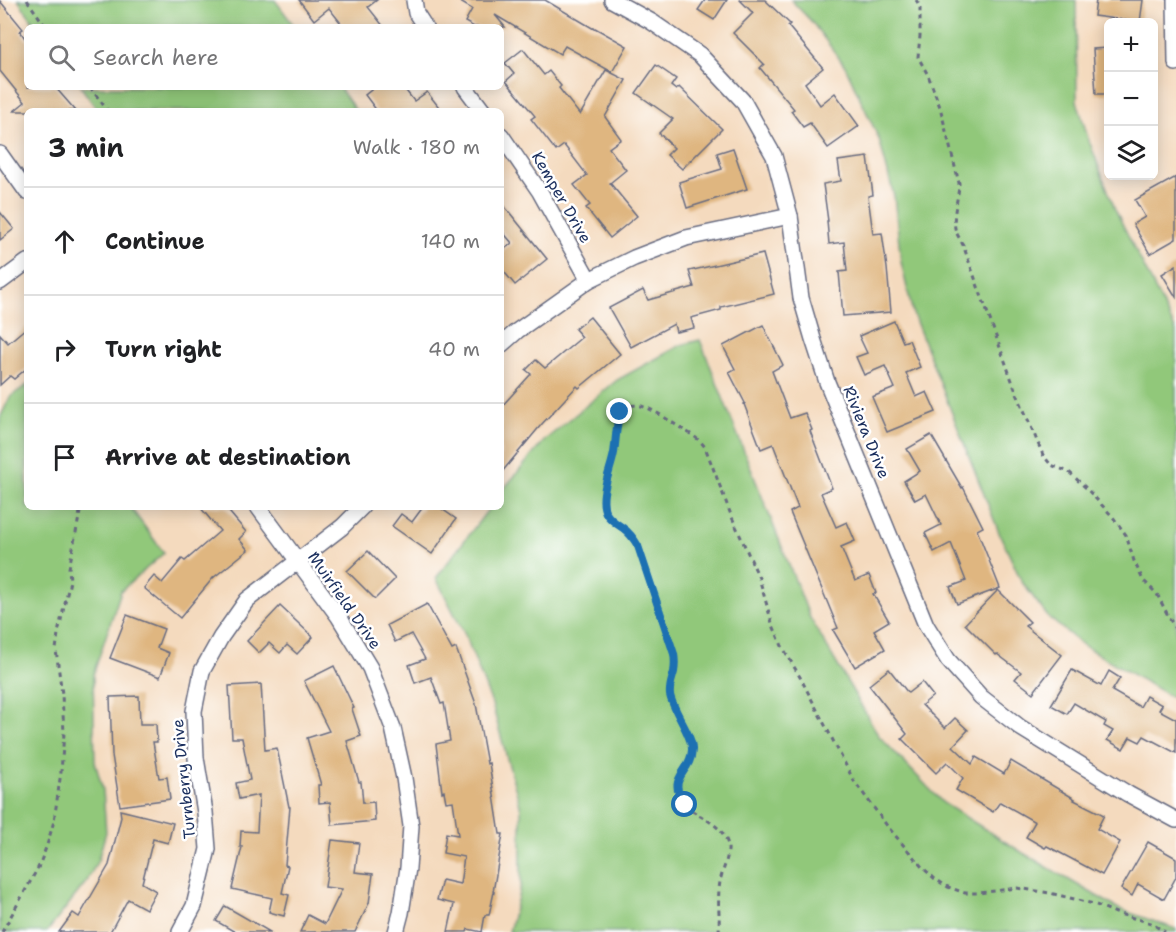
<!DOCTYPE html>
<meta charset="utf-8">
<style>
body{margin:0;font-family:"Shantell Sans",sans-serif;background:#f6f6f6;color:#202124}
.controls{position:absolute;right:18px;top:18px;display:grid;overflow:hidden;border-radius:9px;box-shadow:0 3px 15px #0003}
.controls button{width:54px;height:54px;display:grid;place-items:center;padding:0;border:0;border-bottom:2px solid #e0e0e0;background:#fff;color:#202124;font:30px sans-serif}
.stop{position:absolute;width:18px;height:18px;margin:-14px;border:4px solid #1f6fb2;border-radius:50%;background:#fff}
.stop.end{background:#1f6fb2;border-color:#fff;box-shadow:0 2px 6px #0008}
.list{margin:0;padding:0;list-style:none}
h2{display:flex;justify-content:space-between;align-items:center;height:78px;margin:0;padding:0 24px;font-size:26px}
h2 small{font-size:20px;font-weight:400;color:#757577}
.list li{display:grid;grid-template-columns:39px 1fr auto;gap:18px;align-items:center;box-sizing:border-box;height:108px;padding:0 24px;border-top:2px solid #e0e0e0}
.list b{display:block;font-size:22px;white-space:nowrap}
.list em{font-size:20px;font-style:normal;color:#757577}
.icon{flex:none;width:33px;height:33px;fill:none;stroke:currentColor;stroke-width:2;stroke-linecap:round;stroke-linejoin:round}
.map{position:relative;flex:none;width:1176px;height:932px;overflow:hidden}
.search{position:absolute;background:#fff;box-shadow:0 3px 15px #0003;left:24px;top:24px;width:480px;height:66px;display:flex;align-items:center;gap:15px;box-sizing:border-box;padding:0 21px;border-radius:9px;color:#757577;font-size:22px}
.panel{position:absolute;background:#fff;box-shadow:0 3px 15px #0003;left:24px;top:108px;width:480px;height:402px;border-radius:9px}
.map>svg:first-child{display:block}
</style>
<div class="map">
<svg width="1176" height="932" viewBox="0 0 1176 932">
<rect width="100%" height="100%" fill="#fff"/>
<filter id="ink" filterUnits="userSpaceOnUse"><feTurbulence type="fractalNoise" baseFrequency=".0167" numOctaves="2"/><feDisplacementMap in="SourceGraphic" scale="12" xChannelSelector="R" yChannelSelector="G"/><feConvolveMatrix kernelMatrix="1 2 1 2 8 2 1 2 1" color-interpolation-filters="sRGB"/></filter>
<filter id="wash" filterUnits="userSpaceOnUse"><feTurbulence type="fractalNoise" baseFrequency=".008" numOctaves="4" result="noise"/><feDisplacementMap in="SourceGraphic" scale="24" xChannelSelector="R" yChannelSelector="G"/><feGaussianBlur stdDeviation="1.35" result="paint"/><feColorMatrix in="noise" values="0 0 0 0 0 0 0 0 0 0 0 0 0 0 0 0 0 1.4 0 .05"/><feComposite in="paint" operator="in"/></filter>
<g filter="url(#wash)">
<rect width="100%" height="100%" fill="#f4dabe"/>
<g fill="#91c87a" stroke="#567c6c" stroke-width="1.5">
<path d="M18,0h257l20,27h-258z"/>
<path d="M791,0h285l1,101 11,37 27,71 61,122v369l-92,-54 -36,-29 -26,-35 -22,-47 -87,-221 -12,-52 -7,-66 -15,-57 -34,-73 -33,-44z"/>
<path d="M81,87h258l17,24h-258z"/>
<path d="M700,340l110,278 69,118 64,67 80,50 96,56 57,20v3h-667l12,-47v-76l-29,-105 -26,-67 -30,-59 54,-71h11v-15l44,-52 72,-60 64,-35z"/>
<path d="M27,385v122h103l34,46 -43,38 -28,84 2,87 8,28 3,42 -8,28 -11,21 -40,51h-47v-514l10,-21z"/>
</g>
<g id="blocks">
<g fill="#dfb680">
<path d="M299,0h78l-9,7 16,20h-40l-15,-19 -15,12z"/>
<path d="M457,0h88l49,29 1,-1 32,18 -15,26 -47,-26 -5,8 -65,-39 10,12h-31l-9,-5 7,-13z"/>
<path d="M705,0h22l-13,20 -16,-10z"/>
<path d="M740,0h25l25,24 -2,2 35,42 -18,15 15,22 15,-12 24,33 -31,22 -18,-25 -7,4 -12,-16 3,-2 -34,-41 4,-4 -31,-31 20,-20z"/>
<path d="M1096,0h47l-3,22 -46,-6z"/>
<path d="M0,1l23,28 -3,2 7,10v46h28l21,24h-62l11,-9 -25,-31z"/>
<path d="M1108,48v46h-12l-3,-45z"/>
<path d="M523,49l21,26 5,-4 12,15 -2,2 21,27 26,-45 20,10 -21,37 16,22 -12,9 17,22 -16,13 27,33 -27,22 -24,-30 4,-3 -16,-20 13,-10 -23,-30 -8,6 -25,-32 4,-3 -29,-35 8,-7 -9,-11z"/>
<path d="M656,65l20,14 -5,7 5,4 3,-3 43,42 -40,40 -15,-14 7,-7 -15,-15 14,-14 -37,-26z"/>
<path d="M375,87h28l11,14 13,-9 15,19h-65l-12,-16z"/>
<path d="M733,148l14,41 -60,19 -8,-26 43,-13 -5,-16z"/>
<path d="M868,157l5,38 -5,1 5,38 9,-1 5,35 4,44 -48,4 -4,-44 8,-1 -3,-29 -15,2 -2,-23h1l-5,-37 18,-3 -3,-20z"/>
<path d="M1176,177v62l-26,15 -17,-30 12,-7 -10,-17z"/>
<path d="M501,202l46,57 -32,26 -14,-17v-16l11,-9 -11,-13z"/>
<path d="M0,212l14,17 -14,11z"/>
<path d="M763,254l11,40 -53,13v3l-30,8 3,10 -18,4 -2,-8 -43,23 -22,-39 34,-18 5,10 46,-13 -5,-16z"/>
<path d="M1176,265v32l-14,-23z"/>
<path d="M590,317l30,37 -41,34 -2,-2 -36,39 -40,48v-66l30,-33 -5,-4 10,-10 9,8 37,-31 -7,-8z"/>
<path d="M894,321l9,21 6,-2 11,27 -14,6 10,24 11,-5 9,20 -49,20 -15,-35 23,-9 -10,-22 -21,9 -8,-18 11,-4 -8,-17z"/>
<path d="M763,325l20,40 -11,6 18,47 15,-5 7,17 -2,1 22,57 -11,5 15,34 11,-5 8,19 -14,6 14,34 14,-6 7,18 -3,1 16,27 -15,9 11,19 -30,18 -22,-37 5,-2 -48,-116 8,-4 -25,-64 -12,5 -17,-45 1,-1 -16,-31 6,-3 -12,-23z"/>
<path d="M27,327v41l-13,11 -4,-3 -10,9v-51l8,9z"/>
<path d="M931,435l31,53 1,-1 20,40 -6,3 23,58 -43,16 -7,-17 16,-6 -15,-38 -17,9 -9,-19 16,-8 -15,-31 -11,6 -11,-19 16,-10 -13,-22z"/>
<path d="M200,507h25l21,25 -7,7 9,11 -35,28 -33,40 -36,-30 10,-12 8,7 20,-24 3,2 35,-30z"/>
<path d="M423,507h16l17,12 -24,35 -40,-28 9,-12 11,8z"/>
<path d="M368,551l27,28 -20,20 -28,-28z"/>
<path d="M998,590l32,32 -5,4 37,29 -29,38 -18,-14 6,-7 -24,-18 -1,1 -31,-31z"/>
<path d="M427,604l25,46 4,-2 20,56 11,60 2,-1 11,71h3l-10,58h1l-5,23h-4l-3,17 -14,-3 -1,3h-19l6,-28 -17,-4 5,-20 18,4 4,-27 -21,-4 3,-20 12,2 -5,-34 -7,1 -2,-11 -2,1 -6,-48 14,-3 -6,-38 -3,1 -10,-27 -16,6 -6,-18 16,-6 -14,-25 -16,8 -8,-17z"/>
<path d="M280,606l33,31 -16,17 -10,-9 -7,8 -11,-10 -10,10 -12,-12z"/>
<path d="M127,615l37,14 -7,19 12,5 -9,24 -50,-19z"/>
<path d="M334,666l20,42 -2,1 9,27 -14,5 12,41h2l2,21 11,-1 1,19 -43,4 -2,-23 -11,1 -1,-18h3l-14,-47 22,-7 -25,-50z"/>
<path d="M889,669l19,24 14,-11 11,14 -11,9 23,23 10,-10 13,12 -15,16 19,18 4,-7 28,17 7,-13 64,38 -1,1 30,15 -7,14 23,13 -18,33 -55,-29 -2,2 -19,-11 9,-15 -35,-20 -7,10 -37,-22 7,-12 -16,-16 -11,11 -34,-34 5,-5 -38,-49z"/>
<path d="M1072,670l29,16 8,-15 11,7 -8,13 28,16 6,-11 16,9 -3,5 17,9v34l-32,-17 -4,6 -10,-5 -7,12 -16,-9 6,-9 -9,-5 2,-4 -32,-19 -7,11 -16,-9z"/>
<path d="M261,684l4,66 12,-2 12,59h1l-5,58 3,1 -6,27 7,2 -5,21 -15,-4 3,-14 -40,-9 10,-42h-2l1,-16 16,1 2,-37 -20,4 -3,-16 14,-3 -8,-42h-10l-3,-52z"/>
<path d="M139,696l1,28h16l1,18h-4l6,36 8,-1 3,22 -50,7 -8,-51 -2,-58z"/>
<path d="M120,810l53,13 -5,20 -15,-4 -11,44 14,8 -10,18 -18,-10 -18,33h-51l14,-19 6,4 30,-52 12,-48z"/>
<path d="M332,840l27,3 -4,29 18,2 -4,29 -14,29h-55l8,-17 17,9 17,-35 -17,-2z"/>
<path d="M1148,842l28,16v19l-12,22 -26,-15 -6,12 -11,-7z"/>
<path d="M225,906l45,26h-35l-19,-11z"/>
</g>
</g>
</g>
<g filter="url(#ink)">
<use href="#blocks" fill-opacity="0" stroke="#676b80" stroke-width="1.5"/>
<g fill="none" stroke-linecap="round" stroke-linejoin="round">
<defs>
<g id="minor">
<path d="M414,0l2,13 9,14"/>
<path d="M612,0l40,22 48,33 43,46 31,55 16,60 11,82 12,41 14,43 99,243 22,35 33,37 40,31 107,66 48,26"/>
<path d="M1175,0l1,63"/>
<path d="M465,87l18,24"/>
<path d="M501,135l39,57 49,88"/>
<path d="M0,154l27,38"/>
<path d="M0,282l27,-20"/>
<path d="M501,345l16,-14 72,-51 45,-22 52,-20 104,-22"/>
<path d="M258,507l81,110 31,51 23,60 11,50 7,48 -3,42 -7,45 -5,19"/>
<path d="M180,932l14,-26 14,-57 -3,-37 -9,-54 -2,-47 8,-40 19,-34 26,-37 95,-73 20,-20"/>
</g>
</defs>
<use href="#minor" stroke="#676b80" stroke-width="18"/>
<g stroke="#676b80" stroke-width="3" stroke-dasharray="4.5 4.5" stroke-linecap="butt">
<path d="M27,0l19,27"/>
<path d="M916,0l4,6v30l-2,21 10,18 12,32 19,76c0,15 -8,34 -3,49 2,4 5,9 7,13l52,144 28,66 8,10 18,7 16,15 28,30 13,18 8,26 9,19 14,14 19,37"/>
<path d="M90,87l18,24"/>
<path d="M2,932l37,-66 8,-21 7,-24 7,-49 3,-39 -2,-39 -6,-44 2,-17 12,-52 -1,-13 12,-61"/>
<path d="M719,932c1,-17 -2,-34 1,-50 2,-12 9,-23 8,-36 0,-3 -3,-9 -5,-12 -12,-18 -40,-20 -45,-43 -4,-16 15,-26 14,-42 0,-14 -19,-38 -22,-55 -1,-8 3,-14 4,-22 1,-6 1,-12 0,-18l-36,-108c-3,-4 -5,-8 -8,-11 -8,-9 -22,-13 -25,-26 -4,-17 4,-34 7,-50 3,-10 4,-38 8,-45 12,-22 43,3 56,11 10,7 21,11 29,22l26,68 28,63 13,45 10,23 18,31 54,104 34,46 34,40 13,12 13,8 17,6h14l38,-5 33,5 44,11 22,9 35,10 14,9"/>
</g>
<use href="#minor" stroke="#fff" stroke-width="15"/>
</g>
</g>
<g fill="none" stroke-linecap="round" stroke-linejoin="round" filter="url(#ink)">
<path stroke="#1f6fb2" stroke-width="8" d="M620,412c-4,13 -4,28 -6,41 -3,17 -16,44 -8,60 4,7 11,11 17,15 7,5 11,11 15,18l36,108c1,6 1,12 0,18 -2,8 -5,14 -4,23 3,16 23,41 22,55 -1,24 -27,26 -7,55"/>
</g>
<g text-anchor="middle" stroke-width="5" stroke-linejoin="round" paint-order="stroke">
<g font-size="16" fill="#1b2f5e" stroke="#fff">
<text transform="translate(562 197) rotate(60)" y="6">Kemper Drive</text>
<text transform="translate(867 432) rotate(68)" y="6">Riviera Drive</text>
<text transform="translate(345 600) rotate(55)" y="6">Muirfield Drive</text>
<text transform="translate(183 779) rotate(-96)" y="6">Turnberry Drive</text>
</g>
</g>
</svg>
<div class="controls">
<button>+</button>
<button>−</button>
<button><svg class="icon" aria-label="layers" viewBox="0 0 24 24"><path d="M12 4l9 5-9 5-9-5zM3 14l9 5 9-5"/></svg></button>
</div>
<div class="stop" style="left:685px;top:805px"></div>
<div class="stop end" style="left:620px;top:412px"></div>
<div class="search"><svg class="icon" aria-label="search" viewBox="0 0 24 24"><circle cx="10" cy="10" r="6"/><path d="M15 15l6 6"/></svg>Search here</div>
<section class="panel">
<h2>3 min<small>Walk · 180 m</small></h2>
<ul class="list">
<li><svg class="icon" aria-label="ahead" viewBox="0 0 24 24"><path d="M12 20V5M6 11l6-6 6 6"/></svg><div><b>Continue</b></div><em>140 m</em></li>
<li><svg class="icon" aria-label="right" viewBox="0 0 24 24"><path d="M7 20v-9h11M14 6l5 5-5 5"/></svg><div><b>Turn right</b></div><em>40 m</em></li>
<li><svg class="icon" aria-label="arrive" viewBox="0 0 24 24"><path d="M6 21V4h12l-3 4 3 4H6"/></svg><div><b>Arrive at destination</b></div></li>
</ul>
</section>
</div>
